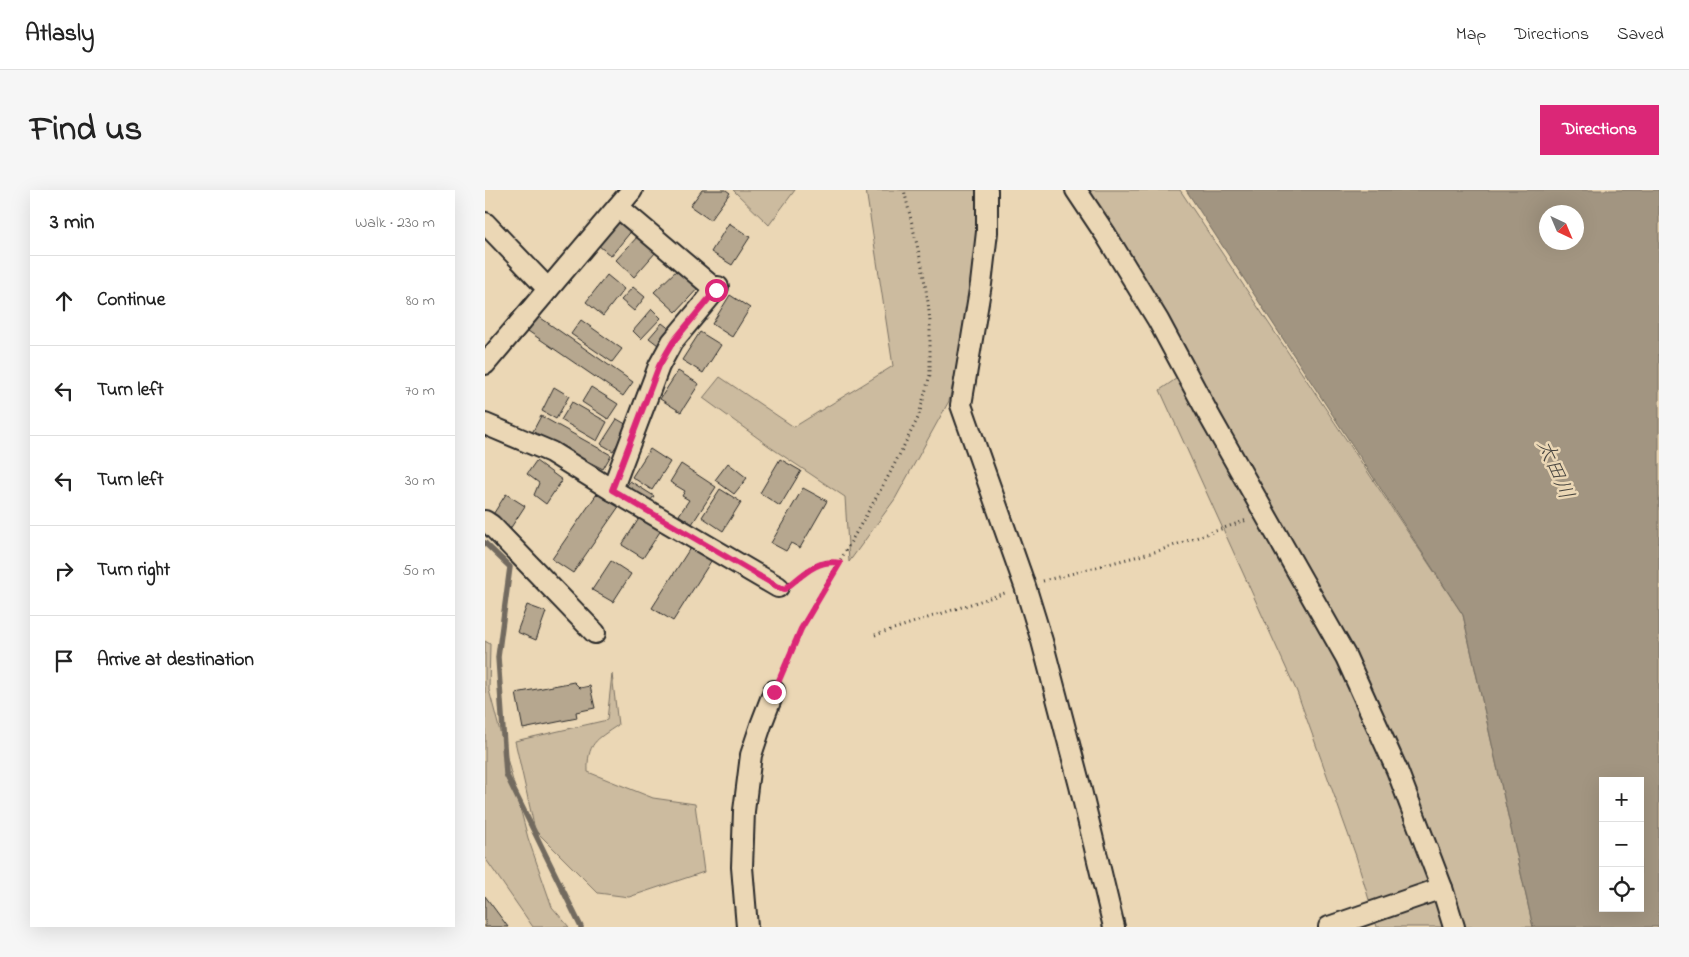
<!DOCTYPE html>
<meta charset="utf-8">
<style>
body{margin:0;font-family:"Indie Flower","Klee One",sans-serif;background:#f6f6f6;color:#222}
.controls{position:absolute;right:15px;bottom:15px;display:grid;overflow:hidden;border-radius:0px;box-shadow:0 5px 20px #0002}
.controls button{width:45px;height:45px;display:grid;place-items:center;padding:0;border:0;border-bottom:1px solid #e0e0e0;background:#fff;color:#222;font:25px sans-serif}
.compass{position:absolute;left:1054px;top:15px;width:45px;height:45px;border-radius:50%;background:#fff;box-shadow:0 5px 20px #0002;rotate:136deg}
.stop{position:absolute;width:15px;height:15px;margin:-11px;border:4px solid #db2777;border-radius:50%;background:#fff}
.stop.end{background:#db2777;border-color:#fff;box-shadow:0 1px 5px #0008}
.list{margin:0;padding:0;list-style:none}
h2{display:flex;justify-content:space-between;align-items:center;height:65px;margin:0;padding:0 20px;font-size:21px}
h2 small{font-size:16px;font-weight:400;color:#767676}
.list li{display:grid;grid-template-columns:32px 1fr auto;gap:15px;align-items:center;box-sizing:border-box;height:90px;padding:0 20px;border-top:1px solid #e0e0e0}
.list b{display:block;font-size:19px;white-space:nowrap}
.list em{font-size:16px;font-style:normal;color:#767676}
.icon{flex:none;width:28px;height:28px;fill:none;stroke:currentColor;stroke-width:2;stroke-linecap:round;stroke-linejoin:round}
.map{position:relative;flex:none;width:1174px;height:737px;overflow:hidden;border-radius:0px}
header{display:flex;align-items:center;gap:30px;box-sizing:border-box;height:70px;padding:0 25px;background:#fff;border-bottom:1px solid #e0e0e0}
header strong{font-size:24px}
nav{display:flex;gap:28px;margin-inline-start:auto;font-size:18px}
.intro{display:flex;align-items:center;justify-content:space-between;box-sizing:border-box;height:120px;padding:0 30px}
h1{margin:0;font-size:35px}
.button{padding:12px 22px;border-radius:0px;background:#db2777;color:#fff;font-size:18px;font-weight:700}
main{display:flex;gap:30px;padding:0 30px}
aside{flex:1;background:#fff;border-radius:0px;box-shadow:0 5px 20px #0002}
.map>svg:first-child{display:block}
</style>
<header>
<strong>Atlasly</strong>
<nav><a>Map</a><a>Directions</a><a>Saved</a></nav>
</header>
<div class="intro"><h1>Find us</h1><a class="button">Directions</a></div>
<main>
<aside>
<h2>3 min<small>Walk · 230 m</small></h2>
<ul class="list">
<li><svg class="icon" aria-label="ahead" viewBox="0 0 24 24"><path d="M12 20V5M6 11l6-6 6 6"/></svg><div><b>Continue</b></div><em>80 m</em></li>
<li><svg class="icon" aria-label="left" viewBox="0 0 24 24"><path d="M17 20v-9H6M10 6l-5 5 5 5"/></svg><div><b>Turn left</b></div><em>70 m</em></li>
<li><svg class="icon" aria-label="left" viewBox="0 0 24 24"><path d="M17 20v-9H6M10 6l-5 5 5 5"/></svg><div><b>Turn left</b></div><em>30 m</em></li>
<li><svg class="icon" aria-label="right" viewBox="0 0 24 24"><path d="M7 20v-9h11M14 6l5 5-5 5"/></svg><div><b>Turn right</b></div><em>50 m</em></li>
<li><svg class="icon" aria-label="arrive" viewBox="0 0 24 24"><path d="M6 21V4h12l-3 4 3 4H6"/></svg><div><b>Arrive at destination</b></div></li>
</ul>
</aside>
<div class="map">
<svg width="1174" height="737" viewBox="0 0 1174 737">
<rect width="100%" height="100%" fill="#ebd7b5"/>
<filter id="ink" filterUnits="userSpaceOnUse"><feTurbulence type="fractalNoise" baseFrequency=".02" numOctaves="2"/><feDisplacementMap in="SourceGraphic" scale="10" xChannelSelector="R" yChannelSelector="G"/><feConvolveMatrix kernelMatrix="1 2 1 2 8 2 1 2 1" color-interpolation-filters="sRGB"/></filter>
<g filter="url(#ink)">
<g fill="#ccbb9f" stroke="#7c7365">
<path d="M248,0h62l-26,35z"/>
<path d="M381,0h122l-1,42 -38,169 -54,98 -46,63 -4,-65 -72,-48 -70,-51 17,-21 74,50 99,-61z"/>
<path d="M593,0h102l283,425 70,312h-156l-21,-71 -59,-164 -137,-302 33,-23z"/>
<path d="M0,451l5,3 -1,46 39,148 24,69 17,20h-36l-48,-69z"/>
<path d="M127,484l6,51c-22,15 -31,18 -30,47l65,26 42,6 9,68 -75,25 -31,-4 -63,-63 -20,-89 92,-21z"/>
</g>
<path fill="#a29581" stroke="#726b5f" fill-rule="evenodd" d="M701,0h473v737h-126l-70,-312zM1062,22h30v30h-30zM1118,591h37v127h-37z"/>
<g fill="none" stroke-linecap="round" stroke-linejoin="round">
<path stroke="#726b5f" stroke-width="5.5" d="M0,353l25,24 -12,90 8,117 75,153"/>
</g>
<g fill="#b6a78f" stroke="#2b2b2b">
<path d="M217,0h24l4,3 -20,27 -20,-14z"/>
<path d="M136,29l12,10 -22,27 -13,-11z"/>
<path d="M244,33l21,14 -18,28 -21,-13z"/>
<path d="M154,45l17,17 -22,25 -18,-17z"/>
<path d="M195,77l21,18 -25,27 -22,-20z"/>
<path d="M122,85l17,14 -21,27 -17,-14z"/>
<path d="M148,97l12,10 -11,14 -13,-11z"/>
<path d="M245,105l20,13 -18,29 -20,-13z"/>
<path d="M167,119l9,9 -20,21 -8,-8z"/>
<path d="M53,126l95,66 -10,14 -95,-65z"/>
<path d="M96,130l41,29 -10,13 -41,-28z"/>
<path d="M177,133l9,7 -13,15 -9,-7z"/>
<path d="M215,142l21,13 -18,28 -21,-13z"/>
<path d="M193,181l21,13 -18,28 -21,-13z"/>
<path d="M69,197l15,9 -13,23 -14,-8z"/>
<path d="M106,197l27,17 -10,15 -26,-17z"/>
<path d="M87,212l35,20 -10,19 -36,-21z"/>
<path d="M56,226l70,39 -8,14 -71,-36z"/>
<path d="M132,229l12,7 -16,25 -12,-7z"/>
<path d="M165,259l20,13 -18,28 -20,-13z"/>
<path d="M295,269l21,12 -21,35 -20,-13z"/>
<path d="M51,271l26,19 -16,24 -12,-9 5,-12 -12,-9z"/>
<path d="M243,273l19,15 -13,16 -19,-14z"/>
<path d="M196,274l35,23 -24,37 -13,-9 10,-15 -7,-4 3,-5 -15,-9z"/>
<path d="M145,291l24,15 -7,9 -23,-15z"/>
<path d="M116,298l21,14 -49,71 -21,-14z"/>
<path d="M318,298l24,13 -27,47 -9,-5 -5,8 -15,-8z"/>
<path d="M235,299l21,13 -18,29 -21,-14z"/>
<path d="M21,304l19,12 -15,23 -18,-13z"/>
<path d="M155,327l21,13 -18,28 -21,-13z"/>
<path d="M207,355l21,13 -40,63 -21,-13z"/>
<path d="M126,371l20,13 -18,28 -21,-12z"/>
<path d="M42,415l19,7 -10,28 -19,-8z"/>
<path d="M89,492l6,6 10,-2 5,22 -19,4 1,6 -54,11 -7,-36z"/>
<path d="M0,706l23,31h-23z"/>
</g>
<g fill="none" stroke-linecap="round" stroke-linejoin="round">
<defs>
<g id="street">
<path d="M502,0v42l-6,52 -20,121 64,181 17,55 38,145 34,141"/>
<path d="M591,0l30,45 52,85 52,97 136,240 51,113 45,118 12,39"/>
<path d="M133,17l98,83"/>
<path d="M0,33l63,66"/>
<path d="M0,174l147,-174"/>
<path d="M0,234l66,28 61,38 47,-124 13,-24 46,-55"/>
<path d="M127,300l166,97"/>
<path d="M0,331l6,4 104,108"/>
<path d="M262,737l-5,-60 2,-56 7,-56 10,-30 13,-34"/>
<path d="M844,737l113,-39"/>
</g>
</defs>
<use href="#street" stroke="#2b2b2b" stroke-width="24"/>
<g stroke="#2b2b2b" stroke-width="3" stroke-dasharray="1 4" stroke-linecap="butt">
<path d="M311,391c15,-12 23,-23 44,-18"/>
<path d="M558,391l115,-30 89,-31"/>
<path d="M390,445l133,-43"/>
<path d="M296,485l20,-46 88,-154 29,-57 12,-43v-53l-2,-20 -6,-36 -18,-76"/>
</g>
<use href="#street" stroke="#ebd7b5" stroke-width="20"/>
</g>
</g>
<g fill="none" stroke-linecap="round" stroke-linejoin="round" filter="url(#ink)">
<path stroke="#db2777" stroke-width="6" d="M231,100l-43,52 -14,24 -47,124 166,97 7,2c17,-13 32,-31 55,-26l-39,66 -27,63"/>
</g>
<g text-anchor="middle" stroke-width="5" stroke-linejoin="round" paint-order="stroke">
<g font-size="21" font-style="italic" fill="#494640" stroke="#ebd7b5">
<text transform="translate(1071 279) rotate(67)" y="7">太田川</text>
</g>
</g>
</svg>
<div class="controls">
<button>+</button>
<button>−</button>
<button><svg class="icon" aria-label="locate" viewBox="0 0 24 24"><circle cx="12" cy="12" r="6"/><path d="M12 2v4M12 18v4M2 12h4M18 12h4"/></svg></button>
</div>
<svg class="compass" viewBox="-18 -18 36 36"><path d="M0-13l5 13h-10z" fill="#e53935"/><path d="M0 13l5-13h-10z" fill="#767676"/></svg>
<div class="stop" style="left:231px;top:100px"></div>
<div class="stop end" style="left:289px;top:502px"></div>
</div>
</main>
